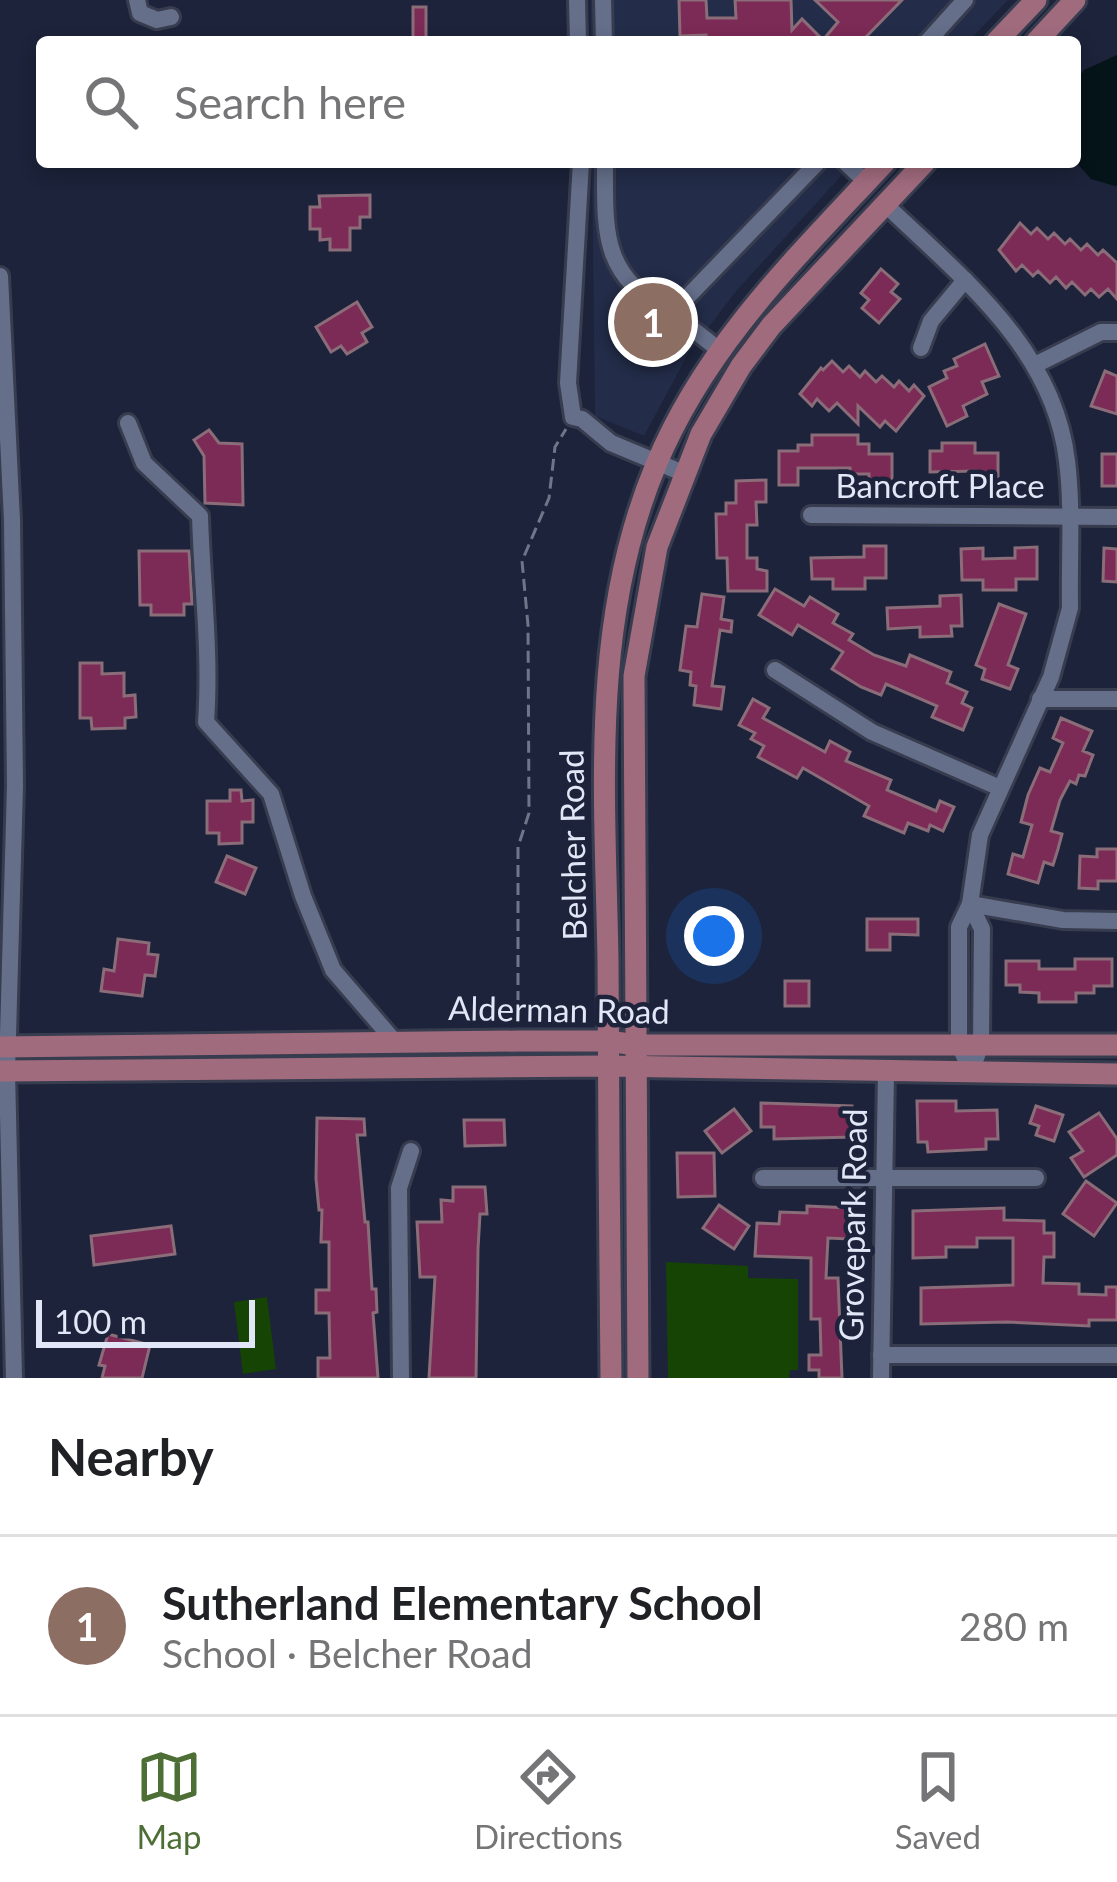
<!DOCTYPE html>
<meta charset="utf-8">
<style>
body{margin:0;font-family:Lato,sans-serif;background:#f6f6f6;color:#202124}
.scale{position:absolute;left:36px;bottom:30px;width:219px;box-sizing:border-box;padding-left:12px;border:6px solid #e1e7f6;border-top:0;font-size:33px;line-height:42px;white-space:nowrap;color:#e1e7f6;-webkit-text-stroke:9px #1c233a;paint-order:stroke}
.you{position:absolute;left:714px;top:936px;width:42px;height:42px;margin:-30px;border:9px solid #fff;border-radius:50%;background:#1a73e8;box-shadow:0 0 0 18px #1a73e833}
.badge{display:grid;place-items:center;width:78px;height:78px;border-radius:50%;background:#4d6f36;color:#fff;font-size:39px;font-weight:700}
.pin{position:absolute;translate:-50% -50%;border:6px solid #fff;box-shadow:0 3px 12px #0006}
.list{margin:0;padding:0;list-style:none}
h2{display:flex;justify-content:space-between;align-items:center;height:156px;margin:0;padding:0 48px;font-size:51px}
h2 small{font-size:39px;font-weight:400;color:#757577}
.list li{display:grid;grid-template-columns:78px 1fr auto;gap:36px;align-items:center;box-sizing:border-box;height:180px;padding:0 48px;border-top:3px solid #e0e0e0}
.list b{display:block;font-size:45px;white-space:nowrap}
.list p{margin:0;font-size:39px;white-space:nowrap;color:#757577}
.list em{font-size:39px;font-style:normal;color:#757577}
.icon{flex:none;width:66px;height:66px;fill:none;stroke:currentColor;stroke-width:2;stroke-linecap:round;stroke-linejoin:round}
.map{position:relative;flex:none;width:1117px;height:1378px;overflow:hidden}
.search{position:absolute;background:#fff;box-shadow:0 6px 18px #0003;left:36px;right:36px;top:36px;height:132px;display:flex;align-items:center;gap:30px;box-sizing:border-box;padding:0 42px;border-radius:12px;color:#757577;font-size:45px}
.sheet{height:336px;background:#fff}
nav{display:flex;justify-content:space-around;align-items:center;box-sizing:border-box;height:168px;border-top:3px solid #e0e0e0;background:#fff;font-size:33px;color:#757577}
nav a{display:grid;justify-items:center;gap:6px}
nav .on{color:#4d6f36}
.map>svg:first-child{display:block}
</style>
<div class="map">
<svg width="1117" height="1378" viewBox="0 0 1117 1378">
<rect width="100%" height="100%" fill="#1c233a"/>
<g fill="#232c48">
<path d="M591,0h417l-40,42h-377z"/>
<path d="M592,162h262l-117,128 -49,64 -44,82 -49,-20z"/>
</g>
<g fill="#164405">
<path d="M666,1262l82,4v12l50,1v91h-8l-1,8h-121z"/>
<path d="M267,1297l9,72 -33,5 -9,-72z"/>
</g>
<path fill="#051419" d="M1117,55v131h-2l-24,-7 -16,-18v-79l9,-12z"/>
<g fill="#7c2a56" stroke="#8b6c79" stroke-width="3">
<path d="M679,0h27l1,18h29l-1,-18h56l1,30 10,-11 21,21 15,-18 -23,-22h87l-41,42 -155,-2v-5l-26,1z"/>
<rect x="413" y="7" width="13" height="35"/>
<path d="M370,195v22h-10v11h-10v22h-20v-11l-10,1v-11h-10v-22h10l-1,-11z"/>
<path d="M1020,223l11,11 6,-6 11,11 6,-6 11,11 5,-5 11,11 6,-6 11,11 5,-5 14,13v36l-9,-10 -9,8 -8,-8 -6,6 -13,-13 -6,6 -10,-11 -6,6 -12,-12 -5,5 -11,-11 -6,6 -17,-21z"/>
<path d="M881,269l17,15 -7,8 9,7 -21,24 -17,-15 7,-8 -8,-7z"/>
<path d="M357,302l15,25 -10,6 5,9 -20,12 -6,-8 -10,6 -15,-25z"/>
<path d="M985,344l14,32 -17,6 5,12 -24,12 4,10 -20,10 -18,-39 18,-9 -3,-7 13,-5 -3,-7z"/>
<path d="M832,361l11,11 6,-6 11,11 5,-6 11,11 6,-6 12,11 5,-6 10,10 5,-6 10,11 -28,35 -11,-10 -5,6 -22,-21v18l-21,-21 -8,8 -12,-12 -5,7 -12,-12 21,-26 2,2z"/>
<path d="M1105,371l12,5v38l-26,-8z"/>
<path d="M209,430l10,13 23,1 1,61 -38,-2 -1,-47 -10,-16z"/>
<path d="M812,435h46v9h11v10h23v29h-23v-9h-19v-6h-52v17h-19v-34h19v-6h14z"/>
<path d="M942,443h33v10h23v32h-22v-14l-46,1v-21h12z"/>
<rect x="1102" y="454" width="15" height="32"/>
<path d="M766,480v22h-10l1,23h-10v33h10v11l10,2v20h-39l-1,-33h-10l-1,-44h10v-11h10v-22z"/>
<path d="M864,546h22v32h-21v11h-32v-10h-21l-1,-21 53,-1z"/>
<path d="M1037,547v32h-21v11h-33v-10h-21l-1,-31 22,-1v11l32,-1v-10z"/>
<path d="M1104,548l13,1v33l-14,-1z"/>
<path d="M139,551h50l3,53h-8v11h-33v-10h-11z"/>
<path d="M775,589l29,17 6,-9 28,17 -5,9 20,11 -4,6 25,15 32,11 4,-11 41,17 -4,11 20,9 -5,11 10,5 -9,22 -31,-13 5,-11 -51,-22 -5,11 -20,-8 -29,-18 11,-17 -45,-27 -6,10 -33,-20z"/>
<path d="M702,594l22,3 -3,22 11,2 -1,11 -11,-2 -8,56 12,1 -3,22 -27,-4 2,-19 -6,-1 1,-13 -11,-2 6,-44 11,1z"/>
<path d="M961,595l1,31h-11l1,10 -32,1v-10l-32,2 -1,-21 53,-2v-10z"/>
<path d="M999,604l27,10 -18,51 10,4 -8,20 -28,-10 3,-10 -9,-4z"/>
<path d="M80,663h22v11l22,-1v23l11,-1 1,22 -11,1v10l-33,1 -1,-11h-11z"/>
<path d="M753,699l16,9 -6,10 62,34 5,-11 20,11 -4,9 45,19 -4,10 49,21 4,-10 14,6 -11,24 -13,-6 -2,6 -20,-8 -4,10 -40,-17 5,-10 -66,-38 -6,10 -39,-21 6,-11 -13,-7 4,-6 -16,-8z"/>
<path d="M1061,718l31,13 -9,20 10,4 -8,21 -6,-1 -3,9 -6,-3 -10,19 -9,31 11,3 -4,15 -5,16 -9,-3 -6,21 -30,-9 5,-20 10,3 9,-32 -11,-3 7,-27 12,-27 10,4 13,-29 -10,-5z"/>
<path d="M230,790h11l1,11 11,-1v22h-11v21l-23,1v-11h-12v-32h23z"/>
<path d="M1097,849h20v32h-19v8l-19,-1 1,-32 17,1z"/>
<path d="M227,856l29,12 -11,26 -29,-12z"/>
<path d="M867,919h51v16l-28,-1v16h-23z"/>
<path d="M118,939l31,4 -1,11 10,1 -3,21 -10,-1 -3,21 -41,-5 3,-22 10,2z"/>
<path d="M1075,959h37v27h-18v7h-18v9h-37v-9l-19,-1v-7h-14v-24h33v8h36z"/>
<rect x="785" y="981" width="24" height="25"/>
<path d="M917,1101h39v10l41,-1 1,29h-12v10l-58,3 -1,-10h-9z"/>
<path d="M761,1103l91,3 1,31 -79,2v-12h-13z"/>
<path d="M1036,1106l27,9 -9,26 -18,-6 3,-9 -9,-3z"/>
<path d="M734,1109l17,22 -29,22 -17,-22z"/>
<path d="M1099,1113l18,26v16l-33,22 -13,-19 12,-7 -14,-19z"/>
<path d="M317,1118l47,1 1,16h-8l8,87h3l4,67h4l1,23 -4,1 5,65h-60v-20h12l-1,-45h-13v-23h13v-48h-8l1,-32h-3l-3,-31z"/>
<path d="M464,1120h40l1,25 -40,1z"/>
<path d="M677,1153h37l1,43 -37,1z"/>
<path d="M1086,1181l31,22 -23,33 -31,-22z"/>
<path d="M453,1187h32l2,27h-7l-2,35 -2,129h-47l6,-101h-15l-3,-55h25l-1,-22 12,1z"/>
<path d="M719,1205l30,21 -15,23 -31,-21z"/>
<path d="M807,1206l43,2 -1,31 -21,-1 -2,40h12l4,100h-23v-8h-10v-15h12l-1,-36h-9v-61l-56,-2 2,-33 22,1 1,-12 27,1z"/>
<path d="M1004,1208v12l40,1v12h10v24h-10l-1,26 36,1v10l27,1v-8h11v33h-28v6l-82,-4 -86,2v-36l92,-3v-47h-36v9h-31v10l-33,1v-47z"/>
<path d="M171,1226l4,28 -81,11 -3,-29z"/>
<path d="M108,1334l42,11 -8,33h-40l3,-12 -6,-1z"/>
</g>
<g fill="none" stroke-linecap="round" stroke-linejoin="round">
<defs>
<g id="minor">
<path d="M137,0l3,13 17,7 14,-3"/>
<path d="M577,0l1,42"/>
<path d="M603,0l1,42"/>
<path d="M927,42l38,-42"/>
<path d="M581,162l-13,221 5,34 9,2 29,24 72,30"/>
<path d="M605,162c0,72 -4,114 67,151"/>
<path d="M845,162l21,20"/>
<path d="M886,205c76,73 168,144 181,256 6,48 2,99 3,147l-19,69 -71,158 -10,69 -11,23v117l12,29 10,-29 1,-115 -12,-25"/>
<path d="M0,276l12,244 3,266 -8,285 7,307"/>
<path d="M921,348l10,-27 34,-41"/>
<path d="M718,349l-46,-36 146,-151"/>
<path d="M1035,365l66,-33h16"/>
<path d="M128,423l16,40 56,53c2,69 11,137 6,206l65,72 32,102 30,74 62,72"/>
<path d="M811,515l306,2"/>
<path d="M775,670l97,62 128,56"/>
<path d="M1040,699h77"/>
<path d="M970,904l93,16 54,1"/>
<path d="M763,1178h273"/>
<path d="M881,1355h236"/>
<path d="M401,1378l-2,-190 12,-37"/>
<path d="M881,1378l5,-305"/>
</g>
<g id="major">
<path d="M996,42l40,-42"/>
<path d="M1036,42l39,-42"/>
<path d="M0,1047l519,-6h90l26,4h482"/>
<path d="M0,1071l607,-5 510,8"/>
<path d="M611,1378c-2,-140 -2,-279 -3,-419 -3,-166 -18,-337 48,-494 50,-121 142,-209 229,-303"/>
<path d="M638,1378l-4,-702 23,-129 44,-113 40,-68 30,-40 154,-164"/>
</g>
</defs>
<use href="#minor" stroke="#373c4f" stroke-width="22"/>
<use href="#major" stroke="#373c4f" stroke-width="27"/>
<path stroke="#6f7689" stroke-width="3" stroke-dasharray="12 6" stroke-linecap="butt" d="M518,1021v-174l11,-34 -1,-188 -6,-64 27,-63 6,-51 11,-18"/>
<use href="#minor" stroke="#656f8a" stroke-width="16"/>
<use href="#major" stroke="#a16b7e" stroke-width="21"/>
</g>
<g text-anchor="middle" stroke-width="9" stroke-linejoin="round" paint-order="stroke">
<g font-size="33" fill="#e1e7f6" stroke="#1c233a">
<text x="940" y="498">Bancroft Place</text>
<text transform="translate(573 845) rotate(-91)" y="12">Belcher Road</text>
<text transform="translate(559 1010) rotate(1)" y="12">Alderman Road</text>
<text transform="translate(853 1225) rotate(-89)" y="12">Grovepark Road</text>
</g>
</g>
</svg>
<div class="scale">100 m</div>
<div class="you"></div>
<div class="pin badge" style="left:653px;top:322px;background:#8d6e63">1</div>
<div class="search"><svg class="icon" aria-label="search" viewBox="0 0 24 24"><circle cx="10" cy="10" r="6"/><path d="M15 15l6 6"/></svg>Search here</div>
</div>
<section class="sheet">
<h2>Nearby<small></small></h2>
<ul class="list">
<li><span class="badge" style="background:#8d6e63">1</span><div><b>Sutherland Elementary School</b><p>School · Belcher Road</p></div><em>280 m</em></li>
</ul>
</section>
<nav>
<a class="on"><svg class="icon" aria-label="map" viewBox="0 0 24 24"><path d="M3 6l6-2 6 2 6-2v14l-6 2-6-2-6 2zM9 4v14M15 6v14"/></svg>Map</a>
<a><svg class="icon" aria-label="directions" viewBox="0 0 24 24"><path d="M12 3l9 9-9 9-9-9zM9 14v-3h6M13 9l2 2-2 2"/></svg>Directions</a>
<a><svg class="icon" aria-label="saved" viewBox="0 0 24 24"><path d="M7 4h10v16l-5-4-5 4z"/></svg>Saved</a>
</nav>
